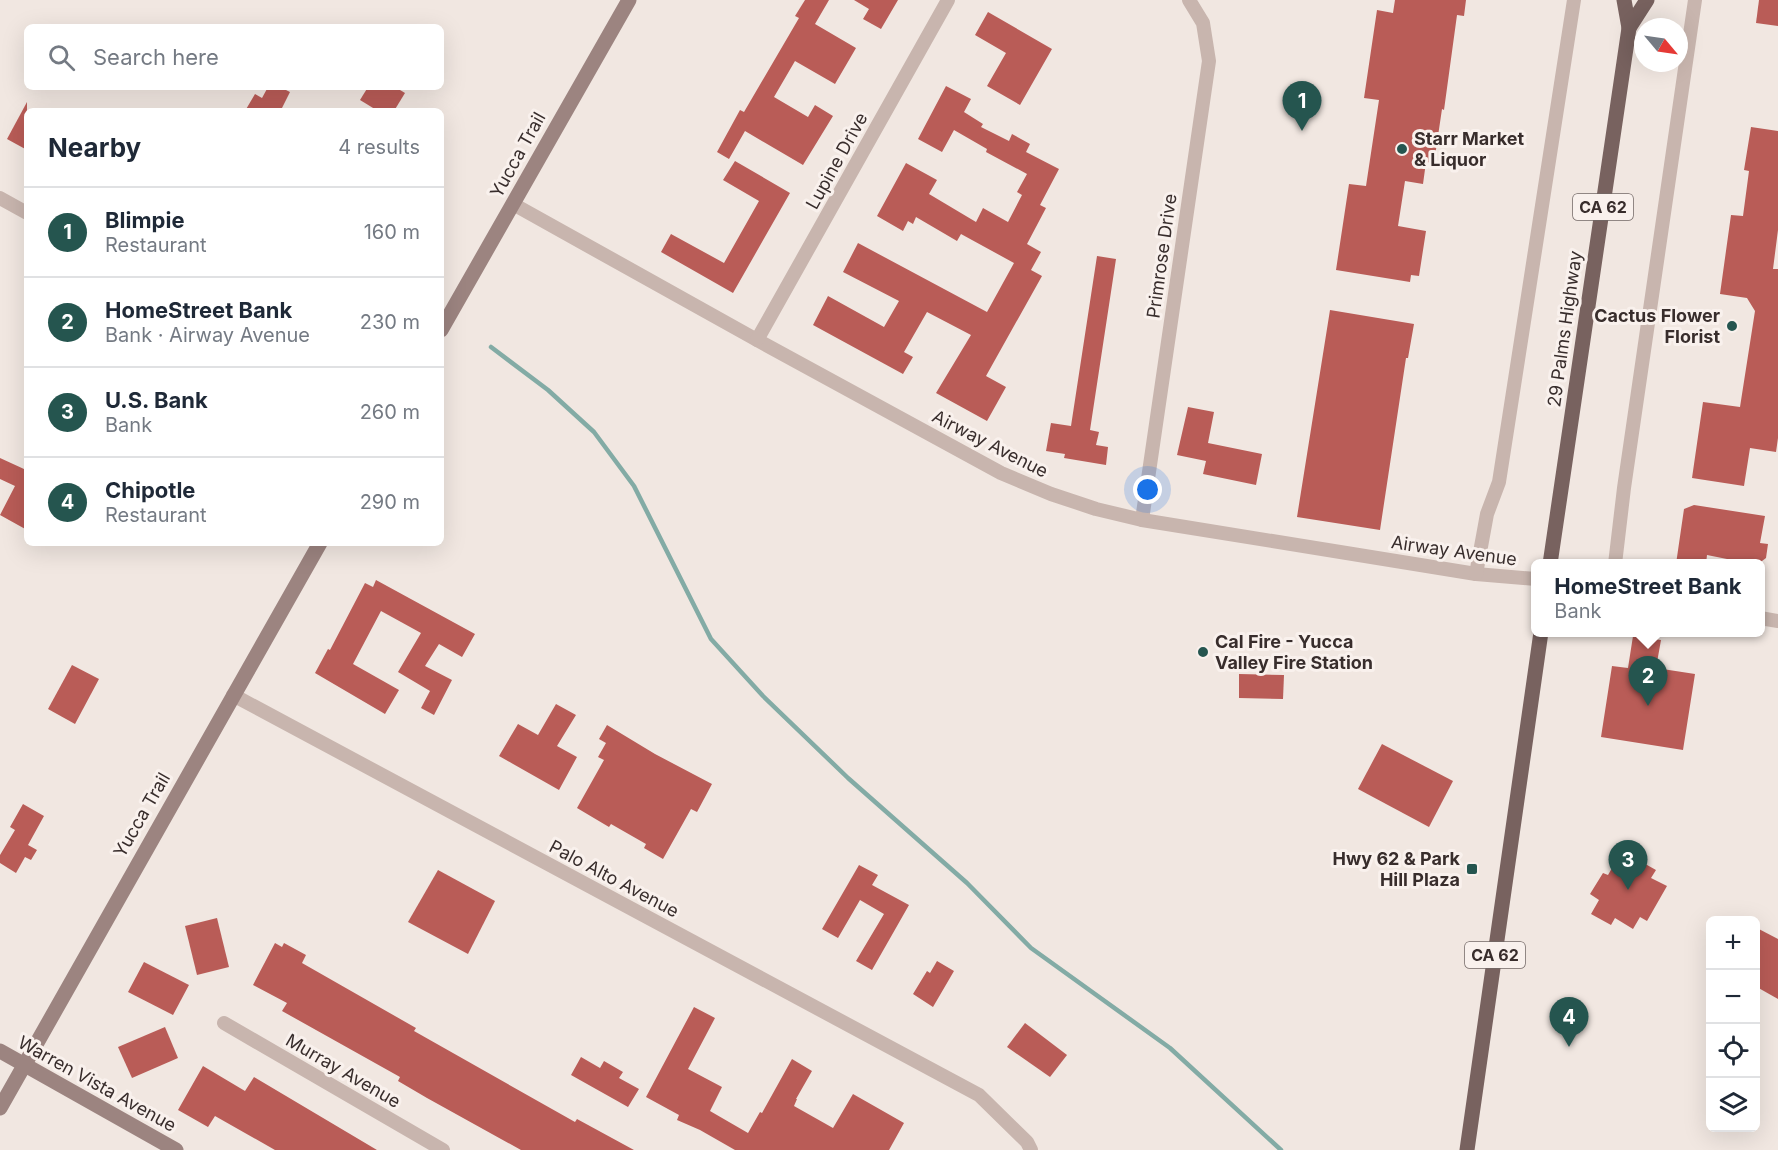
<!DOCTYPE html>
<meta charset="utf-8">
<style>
body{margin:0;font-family:Inter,sans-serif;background:#f6f6f7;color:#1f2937}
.controls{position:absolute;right:18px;bottom:18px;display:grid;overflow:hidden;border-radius:9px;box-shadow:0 6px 24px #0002}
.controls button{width:54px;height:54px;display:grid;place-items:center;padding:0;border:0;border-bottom:2px solid #e0e1e3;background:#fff;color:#1f2937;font:30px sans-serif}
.compass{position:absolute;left:1634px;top:18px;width:54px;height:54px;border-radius:50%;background:#fff;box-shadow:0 6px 24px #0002;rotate:119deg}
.you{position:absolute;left:1148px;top:490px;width:21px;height:21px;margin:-15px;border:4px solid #fff;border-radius:50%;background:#1a73e8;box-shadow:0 0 0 9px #1a73e833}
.badge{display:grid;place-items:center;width:39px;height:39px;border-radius:50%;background:#25554f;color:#fff;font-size:20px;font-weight:700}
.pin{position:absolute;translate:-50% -50px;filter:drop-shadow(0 2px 3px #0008)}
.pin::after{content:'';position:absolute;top:32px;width:21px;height:18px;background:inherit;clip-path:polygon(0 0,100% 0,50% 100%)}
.popup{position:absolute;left:1531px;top:559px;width:234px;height:78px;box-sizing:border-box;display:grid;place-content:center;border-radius:9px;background:#fff;filter:drop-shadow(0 2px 4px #0005);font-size:20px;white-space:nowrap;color:#747a83}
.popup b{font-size:22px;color:#1f2937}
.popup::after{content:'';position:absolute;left:50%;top:100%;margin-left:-12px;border:12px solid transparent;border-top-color:#fff}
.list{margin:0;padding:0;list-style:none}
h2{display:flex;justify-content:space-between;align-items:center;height:78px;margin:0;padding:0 24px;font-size:26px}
h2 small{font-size:20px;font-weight:400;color:#747a83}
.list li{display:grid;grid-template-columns:39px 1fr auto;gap:18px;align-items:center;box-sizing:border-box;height:90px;padding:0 24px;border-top:2px solid #e0e1e3}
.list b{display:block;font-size:22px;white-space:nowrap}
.list p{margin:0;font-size:20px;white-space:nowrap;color:#747a83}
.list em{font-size:20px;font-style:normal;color:#747a83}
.icon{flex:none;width:33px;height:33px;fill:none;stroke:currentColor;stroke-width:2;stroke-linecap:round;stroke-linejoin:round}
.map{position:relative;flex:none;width:1778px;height:1150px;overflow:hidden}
.search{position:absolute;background:#fff;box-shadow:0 6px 24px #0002;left:24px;top:24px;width:420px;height:66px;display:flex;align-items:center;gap:15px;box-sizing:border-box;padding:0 21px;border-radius:9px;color:#747a83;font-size:22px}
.panel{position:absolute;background:#fff;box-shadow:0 6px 24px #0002;left:24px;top:108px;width:420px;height:438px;border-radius:9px}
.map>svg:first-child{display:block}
</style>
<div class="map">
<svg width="1778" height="1150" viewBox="0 0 1778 1150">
<rect width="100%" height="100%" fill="#f1e7e1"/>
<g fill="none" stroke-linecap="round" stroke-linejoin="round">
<path stroke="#83aba5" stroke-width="4.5" d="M491,347l57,43 46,42 40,54 77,153 52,57 85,82 119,105 64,65 139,100 111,102"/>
</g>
<g fill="#b95c57">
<path d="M805,0h24l-14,24 41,24 -21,36 -40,-23 -21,36 34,20 7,-12 18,11 -30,49 -58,-34 -16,28 -12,-7 23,-42 4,2 55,-94 -4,-2z"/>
<path d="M854,0h44l-17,29 -18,-10 6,-10z"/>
<path d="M1395,0h71l-2,16 -7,-1 -13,95 -2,-1 -8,54 -8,-1 -3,22 -18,-3 -7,45 28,5 -7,45 -8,-1 -1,7 -74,-12 13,-86 17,2 13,-86 -15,-2 13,-88 16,3z"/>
<path d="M1759,0h19v26l-22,-3z"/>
<path d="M988,12l64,37 -32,56 -33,-19 19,-33 -31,-18z"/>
<path d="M946,86l25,13 -7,13 19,12 -2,3 28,14 3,-7 18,10 -4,8 33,17 -19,36 6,3 -19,36 14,8 -10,18 11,6 -56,100 20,11 -19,34 -51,-28 35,-58 -44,-23 -23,40 9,5 -10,17 -90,-49 15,-29 56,31 15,-26 -56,-29 15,-29 129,69 27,-49 -53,-29 -4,7 -41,-24 -3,7 -5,-3 -5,10 -26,-15 29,-53 31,17 -8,14 47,28 7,-14 25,14 14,-27 -5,-3 10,-18 -41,-22 1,-3 -33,-19 -12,22 -24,-13z"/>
<path d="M268,87h12l10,5 -8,16 6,3h-43l10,-17 7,4z"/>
<path d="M368,87h27l10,6 -11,18h-16l-18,-11z"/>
<path d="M27,102v48l-20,-11z"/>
<path d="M1751,127l27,4v99l-5,39h5v169l-2,14 -26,-4 -6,38 -52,-8 11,-76 37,5 15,-96 -8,-13 -27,-4 11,-79 12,1 6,-45 -5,-1z"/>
<path d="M735,161l55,32 -57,100 -72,-41 10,-18 53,29 35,-62 -36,-21z"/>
<path d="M1097,256l19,3 -26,171 9,2 -3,13 12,2 -2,18 -42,-7 1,-4 -19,-3 5,-28 20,3z"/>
<path d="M1330,310l84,14 -6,34h-2l-26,172 -83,-13z"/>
<path d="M1188,407l26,5 -6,31 54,11 -6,31 -53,-11 3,-13 -29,-6z"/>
<path d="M0,458l24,11 3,-6v67l-27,-15 15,-29 -15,-7z"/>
<path d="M1694,505l71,11 -5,27 8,1 -2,14 -8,6h-6l-45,-9 -1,9h-30l8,-55z"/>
<path d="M376,580l99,54 -13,23 -23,-13 -14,22 27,14 -18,35 -13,-7 9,-17 -32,-19 23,-39 -40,-22 -28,53 46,26 -14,24 -70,-41 13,-24 2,1 35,-67 8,4z"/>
<path d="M1633,636l28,4 -5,28 39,6 -12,76 -82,-13 11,-71 16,2z"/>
<path d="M72,665l27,14 -24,45 -27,-15z"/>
<path d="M1239,674l45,1 -1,24 -44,-1z"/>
<path d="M556,704l20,11 -19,31 20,11 -18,33 -60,-34 19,-32 20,11z"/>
<path d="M607,725l48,29 57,30 -15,28 -6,-3 -28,50 -19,-11 2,-4 -35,-20 -2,3 -32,-19 27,-48 -6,-3 8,-14 -7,-4z"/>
<path d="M1382,744l71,37 -24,46 -71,-38z"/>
<path d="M23,804l21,12 -16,29 9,5 -6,10 -6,-3 -9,16 -16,-10v-8l15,-25 -5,-3z"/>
<path d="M1622,851l34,19 -5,8 16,8 -20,35 -7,-4 -7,12 -18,-11 -4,7 -20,-11 8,-14 -9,-6 13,-21 5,2z"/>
<path d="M859,865l19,10 -6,10 37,20 -37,65 -16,-9 28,-47 -24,-14 -22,38 -16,-9z"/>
<path d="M438,870l57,31 -27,53 -60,-32z"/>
<path d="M217,918l12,49 -32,8 -12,-49z"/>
<path d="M1755,927l23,12v60l-23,-13z"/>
<path d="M275,943l7,4 2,-4 22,12 -4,8 114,65 -2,3 161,91 2,-3 57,31h-113l-94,-52 -29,-17 2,-4 -118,-66 5,-8 -34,-18z"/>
<path d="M937,961l17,10 -21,36 -20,-13 14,-23 3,2z"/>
<path d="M144,962l45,23 -16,30 -45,-23z"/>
<path d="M694,1007l21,11 -27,51 34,18 -12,24 38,22 12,-21 2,1 30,-54 20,12 -16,28h1l-3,7 39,22 20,-34 51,29 -15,27h-154l-35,-20 -23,-10 2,-5 -33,-18z"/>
<path d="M1025,1023l42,32 -17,22 -43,-30z"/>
<path d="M165,1027l13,31 -46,20 -14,-31z"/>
<path d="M581,1057l19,11 4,-7 19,11 -4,6 20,11 -11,18 -57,-32z"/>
<path d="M203,1066l42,25 9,-14 123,73h-102l-60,-34 -7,11 -30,-17z"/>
</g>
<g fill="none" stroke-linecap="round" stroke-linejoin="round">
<g stroke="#c8b5ae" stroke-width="14">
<path d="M0,198l27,15"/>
<path d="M513,204l244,136 244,133 50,21 45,15 46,11 334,54 60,5"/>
<path d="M757,340l191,-340"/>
<path d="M1142,520l67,-459 -6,-38 -14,-23"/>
<path d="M1615,564l9,-76 71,-488"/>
<path d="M1476,574l11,-60 12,-32 75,-482"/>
<path d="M1760,618l18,3"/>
<path d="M233,695l746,400 48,47 4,8"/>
<path d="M224,1023l219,127"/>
</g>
<g stroke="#9c8480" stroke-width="15">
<path d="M441,330l188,-330"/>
<path d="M0,1051l176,99"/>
<path d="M0,1108l320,-565"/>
</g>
<g stroke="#78625f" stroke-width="15">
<path d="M1629,28l18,-28"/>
<path d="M1550,564l79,-536 -5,-28"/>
<path d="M1467,1150l74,-518"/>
</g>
</g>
<g fill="#25554f" stroke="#f9f1ed" stroke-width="2">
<circle cx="1402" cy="149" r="6"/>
<circle cx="1732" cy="326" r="6"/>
<circle cx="1203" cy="652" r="6"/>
<rect x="1466" y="863" width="12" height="12" rx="3"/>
</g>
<g text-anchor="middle" stroke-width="6" stroke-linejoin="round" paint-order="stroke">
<g fill="#f9f1ed" stroke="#726866" stroke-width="1.5">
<rect x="1573" y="194" width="60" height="26" rx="4.5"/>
<rect x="1465" y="942" width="60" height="26" rx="4.5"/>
</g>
<g font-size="16" font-weight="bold" fill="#382d2c">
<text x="1603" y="213">CA 62</text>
<text x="1495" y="961">CA 62</text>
</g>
<g font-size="18" font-weight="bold" fill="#382d2c" stroke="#f9f1ed" text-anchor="start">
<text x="1414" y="145">Starr Market<tspan x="1414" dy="21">&amp; Liquor</tspan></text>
<text x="1720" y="322" text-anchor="end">Cactus Flower<tspan x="1720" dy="21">Florist</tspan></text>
<text x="1215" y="648">Cal Fire - Yucca<tspan x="1215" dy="21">Valley Fire Station</tspan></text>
<text x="1460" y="865" text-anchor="end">Hwy 62 &amp; Park<tspan x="1460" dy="21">Hill Plaza</tspan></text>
</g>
<g font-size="18" fill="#382d2c" stroke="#f9f1ed">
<text transform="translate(518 155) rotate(-61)" y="6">Yucca Trail</text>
<text transform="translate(837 161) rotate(-61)" y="6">Lupine Drive</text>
<text transform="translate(1162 256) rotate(-82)" y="6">Primrose Drive</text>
<text transform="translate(1565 329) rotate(-82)" y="6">29 Palms Highway</text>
<text transform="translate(990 444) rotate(27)" y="6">Airway Avenue</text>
<text transform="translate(1454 551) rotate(8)" y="6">Airway Avenue</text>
<text transform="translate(142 815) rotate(-60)" y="6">Yucca Trail</text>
<text transform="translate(614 879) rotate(28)" y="6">Palo Alto Avenue</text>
<text transform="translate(343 1071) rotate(30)" y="6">Murray Avenue</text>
<text transform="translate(97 1084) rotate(29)" y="6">Warren Vista Avenue</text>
</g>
</g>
</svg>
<div class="controls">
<button>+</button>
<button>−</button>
<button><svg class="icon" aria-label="locate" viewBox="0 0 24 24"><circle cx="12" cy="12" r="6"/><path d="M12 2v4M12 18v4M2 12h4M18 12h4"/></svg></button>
<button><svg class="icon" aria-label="layers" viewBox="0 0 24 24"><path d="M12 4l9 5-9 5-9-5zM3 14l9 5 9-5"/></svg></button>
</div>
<svg class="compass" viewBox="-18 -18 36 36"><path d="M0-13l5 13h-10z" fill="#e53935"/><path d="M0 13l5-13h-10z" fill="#747a83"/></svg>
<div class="you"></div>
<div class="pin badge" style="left:1302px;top:131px">1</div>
<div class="pin badge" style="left:1648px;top:706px">2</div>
<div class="popup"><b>HomeStreet Bank</b>Bank</div>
<div class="pin badge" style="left:1628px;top:890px">3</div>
<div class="pin badge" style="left:1569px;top:1047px">4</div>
<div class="search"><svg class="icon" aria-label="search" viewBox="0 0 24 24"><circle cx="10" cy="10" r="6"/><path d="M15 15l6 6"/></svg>Search here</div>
<section class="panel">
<h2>Nearby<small>4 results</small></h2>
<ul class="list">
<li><span class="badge">1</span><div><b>Blimpie</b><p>Restaurant</p></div><em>160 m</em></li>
<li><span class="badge">2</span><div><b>HomeStreet Bank</b><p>Bank · Airway Avenue</p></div><em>230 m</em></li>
<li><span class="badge">3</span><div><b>U.S. Bank</b><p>Bank</p></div><em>260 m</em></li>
<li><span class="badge">4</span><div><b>Chipotle</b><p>Restaurant</p></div><em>290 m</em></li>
</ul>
</section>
</div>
